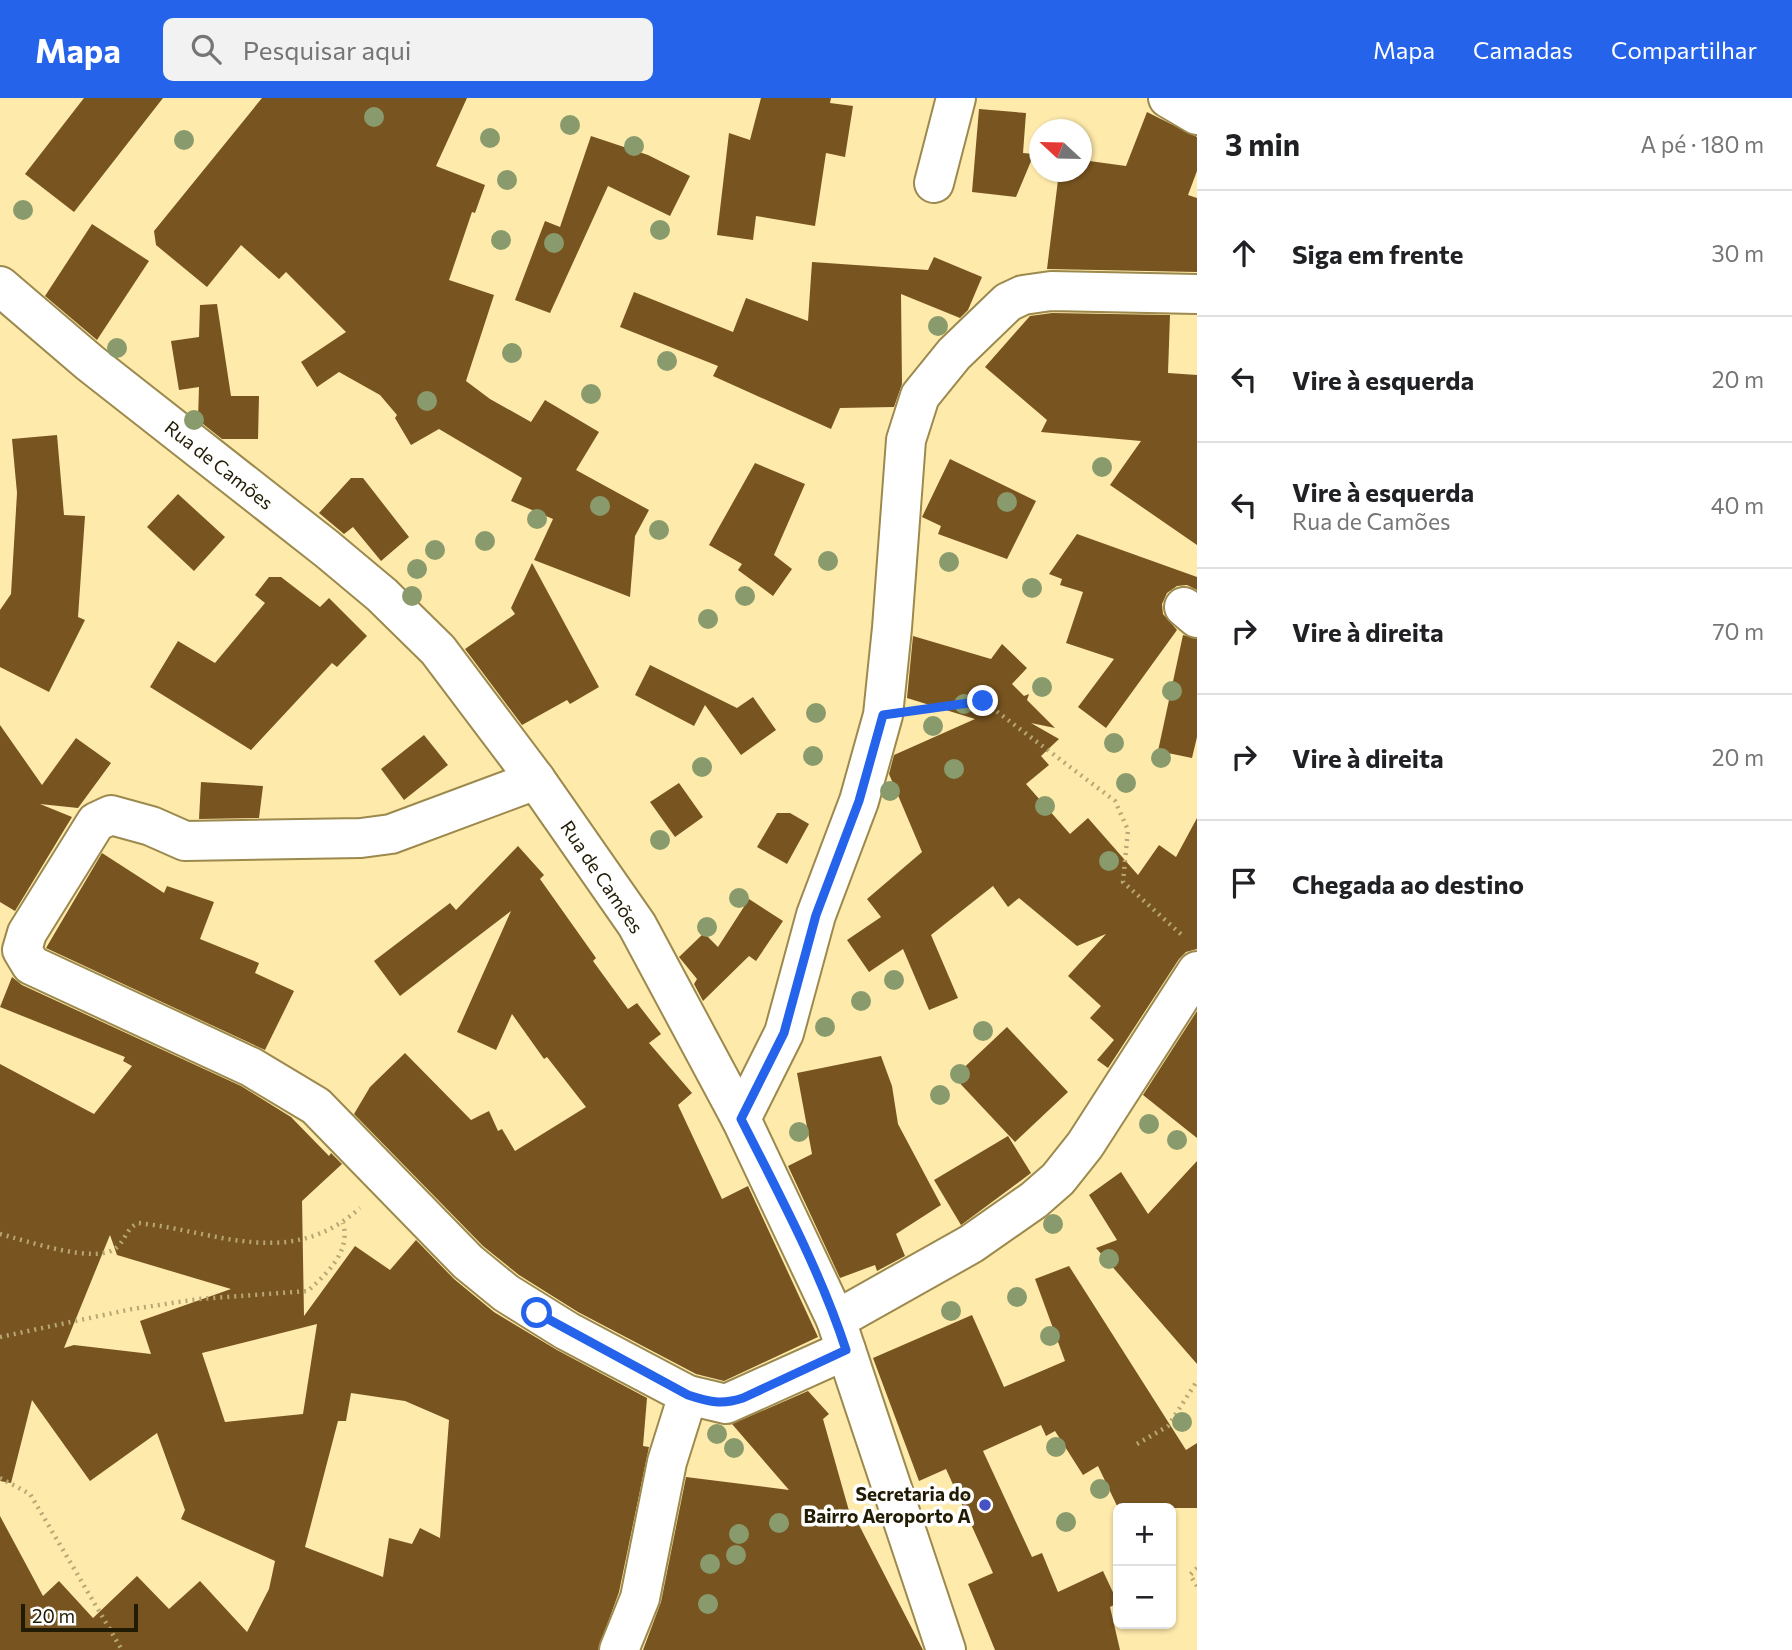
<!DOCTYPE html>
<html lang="pt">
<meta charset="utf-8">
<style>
body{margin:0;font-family:Commissioner,sans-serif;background:#f2f2f2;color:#202124}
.controls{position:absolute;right:21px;bottom:21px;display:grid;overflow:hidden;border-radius:10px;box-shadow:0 2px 5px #0004}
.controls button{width:63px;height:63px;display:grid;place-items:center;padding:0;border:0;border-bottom:2px solid #e0e0e0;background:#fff;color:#202124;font:35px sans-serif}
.compass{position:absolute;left:1029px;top:21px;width:63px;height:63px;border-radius:50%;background:#fff;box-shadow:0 2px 5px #0004;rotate:292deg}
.scale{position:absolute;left:21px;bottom:18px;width:117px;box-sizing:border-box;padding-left:7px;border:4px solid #221b03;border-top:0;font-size:19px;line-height:24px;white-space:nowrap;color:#221b03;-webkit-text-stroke:5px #fff;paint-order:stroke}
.stop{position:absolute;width:21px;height:21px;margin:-16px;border:5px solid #2563eb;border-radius:50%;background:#fff}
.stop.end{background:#2563eb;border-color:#fff;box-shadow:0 2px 7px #0008}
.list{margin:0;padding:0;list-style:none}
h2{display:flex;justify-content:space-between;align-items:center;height:91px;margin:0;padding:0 28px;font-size:30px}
h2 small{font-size:23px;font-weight:400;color:#757577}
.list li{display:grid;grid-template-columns:46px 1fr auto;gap:21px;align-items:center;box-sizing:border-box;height:126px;padding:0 28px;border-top:2px solid #e0e0e0}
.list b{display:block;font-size:26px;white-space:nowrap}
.list p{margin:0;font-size:23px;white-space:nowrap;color:#757577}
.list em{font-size:23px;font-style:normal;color:#757577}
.icon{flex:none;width:38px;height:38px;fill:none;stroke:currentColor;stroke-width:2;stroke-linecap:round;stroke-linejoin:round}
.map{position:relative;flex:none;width:1197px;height:1552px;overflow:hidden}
header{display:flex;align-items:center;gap:42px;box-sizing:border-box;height:98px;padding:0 35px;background:#2563eb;color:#fff}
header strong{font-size:33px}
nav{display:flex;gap:38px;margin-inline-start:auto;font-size:24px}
.search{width:490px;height:63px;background:#f2f2f2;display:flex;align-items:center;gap:18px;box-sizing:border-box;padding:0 24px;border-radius:10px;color:#757577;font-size:26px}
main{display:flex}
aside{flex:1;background:#fff}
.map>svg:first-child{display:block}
</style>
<header>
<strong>Mapa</strong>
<div class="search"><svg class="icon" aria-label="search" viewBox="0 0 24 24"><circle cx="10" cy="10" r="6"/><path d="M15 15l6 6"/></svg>Pesquisar aqui</div>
<nav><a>Mapa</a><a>Camadas</a><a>Compartilhar</a></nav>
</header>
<main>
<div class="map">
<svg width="1197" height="1552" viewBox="0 0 1197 1552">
<rect width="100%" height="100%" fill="#feeaab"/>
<g fill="#785420" fill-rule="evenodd">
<path d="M84,0h79l-89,114 -49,-38z"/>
<path d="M262,0h205l-31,68 49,19 -10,28 -3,-1 -23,68 45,15 -28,86 24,18 41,23 14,-22 54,32 -23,38 73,40 -14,26 -5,61 -96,-37 19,-41 -42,-18 11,-23 -83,-49 -28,16 -16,-27 2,-3 -17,-20 -41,-23 -22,15 -16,-25 45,-30 -60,-60 -7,7 -38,-34 -34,42 -51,-42 -2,-14z"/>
<path d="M761,0h70l-1,5 23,3 -8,51 -19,-4 -11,73 -59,-10 -3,24 -36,-5 12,-102 21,7z"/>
<path d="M979,11l47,4 -3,40 11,1 -18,43 -44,-5z"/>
<path d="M1147,14l50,25v34l-9,24 9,3v74l-150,-3 12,-97h23v-12l44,6z"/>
<path d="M591,38l57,19 42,21 -20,40 -62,-30 -58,127 -35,-13 30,-79 15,6z"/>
<path d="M92,126l57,37 -52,79 -52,-44z"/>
<path d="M934,159l48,20 -14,33 -8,8 -59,-24 1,90 -8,23 -54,1 -9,21 -118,-53 5,-10 -98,-39 14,-35 99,40 13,-34 62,23 4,-59 116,8z"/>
<path d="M217,206l14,92h28l-1,43h-36l-24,-19 1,-33 -20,3 -8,-49 28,-4 1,-32z"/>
<path d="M1052,215l118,2 -2,58 29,2v170l-87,-60 31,-44 -100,-9 6,-12 -62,-53 45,-51z"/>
<path d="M57,337l7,80 21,1 -7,101 7,3 -36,72 -49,-25v-57l11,-16 6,-101 -5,-54z"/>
<path d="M950,361l86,42 -29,58 -69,-25 3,-8 -19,-9z"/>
<path d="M755,365l50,21 -31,71 18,14 -19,27 -35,-26 4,-6 -33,-19z"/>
<path d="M351,380h12l46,59 -28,24 -28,-34 -9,7 -25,-21z"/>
<path d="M178,396l47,43 -31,34 -47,-44z"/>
<path d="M1077,436l120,43v13l-10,-5 -10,1 -10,7 -5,11 1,10 14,16 -71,98 -28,-21 36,-48 -48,-16 17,-51 -23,-7 2,-6 -13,-5z"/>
<path d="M532,465l67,124 -29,17 -3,-4 -45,25 -57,-76 50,-35 -4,-6z"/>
<path d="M269,479h12l39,30 9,-9 38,38 -30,31 -5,-4 -81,87 -101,-63 28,-46 37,22 50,-60 -10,-8z"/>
<path d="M1183,537l14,4v98l-5,21 -34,-7z"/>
<path d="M913,538l78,23 11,-15 25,24 -15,16 12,12 5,-2 -2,6 28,28 -24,-5 28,16 -18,17 8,9 -23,19 44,50 18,-16 50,57 21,-30 17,12 21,-39v131l-11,3 -7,7 -71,109 -11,-8 17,-20 -24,-22 11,-12 -33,-30 38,-42 -29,12 -58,-48 -11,9 -15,-21 -62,49 27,63 -29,12 -26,-61 -34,23 -22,-32 34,-23 -14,-18 55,-47 -33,-78 5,-19 81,-36 -68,-21z"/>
<path d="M650,567l87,43 16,-11 23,33 -35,25 -36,-50 -11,21 -59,-31z"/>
<path d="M0,627l42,60 34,-47 35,25 -33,45 -38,-4 32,13 -57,94 -15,-9z"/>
<path d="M424,637l24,30 -44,35 -23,-31z"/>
<path d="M201,684l62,4 -4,32 -60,1z"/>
<path d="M679,685l24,34 -28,20 -25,-35z"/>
<path d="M777,715h13l19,11 -22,40 -30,-17z"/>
<path d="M518,748l26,29 -4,4 56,79 -3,3 35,48 9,-6 24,31 -12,9 43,50 -14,12 44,94 26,-13 70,151 -94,44 -28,-7 -118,-62 -59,-37 -36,-29 -129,-132 16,-27 35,-34 66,67 18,-9 9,20 4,-2 13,22 71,-44 -39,-50 -3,2 -32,-45 -16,36 -39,-18 54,-121 -111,85 -26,-35 76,-58 6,7z"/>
<path d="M102,755l62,40 3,-7 47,16 -14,37 59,24 -4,10 39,18 -29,59 -219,-102z"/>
<path d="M749,801l34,22 -27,40 -7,-5 -46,45 -9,-17 3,-5 -18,-22 25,-24 14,14z"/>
<path d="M12,879l10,8 219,101 50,31 38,39 2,-3 11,11 -40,37 2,115 51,-70 35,24 26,-30 38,39 40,33 63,38 90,48 -4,48 6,1 -30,145 -21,58h-598v-134l43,80 16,-15 34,37 44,-42 32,33 31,-28 47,51 22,-43 6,-28 -94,-42 4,-9 -28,-77 -67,48 -58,-81 -21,83 -11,-2v-417l94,50 38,-48 -9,-5 2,-4 -125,-50zM110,1137l7,20 114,34 -91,32 11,33 -77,-9 -10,3zM317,1226l-14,90 -78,8 -23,-69zM351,1295l54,8 44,19 -9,118 -20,-10 -8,16 -23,-6 -6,39 -78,-30 33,-126h8z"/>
<path d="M1197,913v127l-54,-43z"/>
<path d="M1007,929l61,65 -53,50 -61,-65z"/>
<path d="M881,958l11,30 6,38 43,81 -45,29 9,22 -28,15 -2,-6 -35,13 -52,-112 24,-12 -15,-81z"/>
<path d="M1008,1038l23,37 -70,52 -27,-45z"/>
<path d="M1197,1063v203l-101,-116 21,-8 -28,-45 32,-23 27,42z"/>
<path d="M1069,1168l117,184 11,-7v65h-79l-20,-42 -15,9 -28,-44 -9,5 -5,-11 -58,26 49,106 10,-4 16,39 45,-21 15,32 -8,4 10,43h-125l-27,-66 25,-11 -47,-104 -27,12 -46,-123 99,-43 32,72 61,-26 -30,-82z"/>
<path d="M808,1293l21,23 -6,5 30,106 5,-2 65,127h-280l18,-48 25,-125 103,13 -57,-66z"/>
</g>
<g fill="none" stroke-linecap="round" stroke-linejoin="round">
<defs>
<g id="minor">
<path d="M1168,0l29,17"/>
<path d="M934,85l22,-85"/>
<path d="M0,188l90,77 237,186 55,46 56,55 98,130 101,145 104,194 95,201 110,330"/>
<path d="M1184,509l13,11"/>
<path d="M536,682l-145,54 -30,4 -176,3 -34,-15 -40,-11 -15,7 -69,111 -5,17 9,15 220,102 65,39 152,156 38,31 61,38 121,64 38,9 120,-54"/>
<path d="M741,1021l43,-86 32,-118 43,-114 24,-86 9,-87 14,-188 14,-44 34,-42 54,-52 15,-7 28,-4 146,3"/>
<path d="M836,1222l135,-76 63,-44 24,-21 27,-34 112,-174"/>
<path d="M619,1552l21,-52 27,-136 21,-67"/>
</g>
</defs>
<use href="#minor" stroke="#9c894d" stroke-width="42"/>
<g stroke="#b7a775" stroke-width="4.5" stroke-dasharray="2 5" stroke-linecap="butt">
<path d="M924,611l59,-8 132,100 13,29 -5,52 60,54"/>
<path d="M0,1136c25,6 97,32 117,13 9,-8 9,-18 21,-24 79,8 151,48 222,-15"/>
<path d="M0,1239l132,-28 67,-10 109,-8c19,-18 43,-39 35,-68"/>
<path d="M1137,1346l31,-18 29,-45"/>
<path d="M0,1380l30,16 92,156"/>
<path d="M1197,1470l-7,7 7,11"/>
</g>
<use href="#minor" stroke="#fff" stroke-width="38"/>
</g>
<g fill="#899b6d">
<circle cx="374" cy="19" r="10"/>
<circle cx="570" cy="27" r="10"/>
<circle cx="490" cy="40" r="10"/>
<circle cx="184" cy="42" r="10"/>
<circle cx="634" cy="48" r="10"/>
<circle cx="507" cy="82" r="10"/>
<circle cx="23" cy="112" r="10"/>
<circle cx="660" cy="132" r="10"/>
<circle cx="501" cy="142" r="10"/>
<circle cx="554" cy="145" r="10"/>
<circle cx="938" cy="228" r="10"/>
<circle cx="117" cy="250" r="10"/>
<circle cx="512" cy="255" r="10"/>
<circle cx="667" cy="263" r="10"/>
<circle cx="591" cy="296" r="10"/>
<circle cx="427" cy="303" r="10"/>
<circle cx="194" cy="322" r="10"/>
<circle cx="1102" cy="369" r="10"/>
<circle cx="1007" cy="404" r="10"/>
<circle cx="600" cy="408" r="10"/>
<circle cx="537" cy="421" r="10"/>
<circle cx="659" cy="432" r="10"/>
<circle cx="485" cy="443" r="10"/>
<circle cx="435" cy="452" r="10"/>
<circle cx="828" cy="463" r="10"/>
<circle cx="949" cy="464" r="10"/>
<circle cx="417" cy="471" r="10"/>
<circle cx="1032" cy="490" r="10"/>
<circle cx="412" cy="498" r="10"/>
<circle cx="745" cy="498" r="10"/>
<circle cx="708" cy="521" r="10"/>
<circle cx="1042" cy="589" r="10"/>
<circle cx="1172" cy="593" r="10"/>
<circle cx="964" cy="606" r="10"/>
<circle cx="816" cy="615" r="10"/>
<circle cx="933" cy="628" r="10"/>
<circle cx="1114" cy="645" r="10"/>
<circle cx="813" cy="658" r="10"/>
<circle cx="1161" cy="660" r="10"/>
<circle cx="702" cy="669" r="10"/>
<circle cx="954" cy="671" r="10"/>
<circle cx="1126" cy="685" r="10"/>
<circle cx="890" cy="693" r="10"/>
<circle cx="1045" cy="708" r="10"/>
<circle cx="660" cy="742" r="10"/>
<circle cx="1109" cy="763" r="10"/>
<circle cx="739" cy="800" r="10"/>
<circle cx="707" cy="829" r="10"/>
<circle cx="894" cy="882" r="10"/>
<circle cx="861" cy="903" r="10"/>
<circle cx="825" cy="929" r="10"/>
<circle cx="983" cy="933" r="10"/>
<circle cx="960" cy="976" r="10"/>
<circle cx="940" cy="997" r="10"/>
<circle cx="1149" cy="1026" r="10"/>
<circle cx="799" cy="1034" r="10"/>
<circle cx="1177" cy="1042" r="10"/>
<circle cx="1053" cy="1126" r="10"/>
<circle cx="1109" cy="1161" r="10"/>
<circle cx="1017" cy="1199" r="10"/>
<circle cx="951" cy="1213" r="10"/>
<circle cx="1050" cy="1238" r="10"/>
<circle cx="1182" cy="1324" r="10"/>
<circle cx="717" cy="1336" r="10"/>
<circle cx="1056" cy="1349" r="10"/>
<circle cx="734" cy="1350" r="10"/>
<circle cx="1100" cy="1391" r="10"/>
<circle cx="1066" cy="1424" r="10"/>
<circle cx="779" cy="1425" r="10"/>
<circle cx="739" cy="1436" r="10"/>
<circle cx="736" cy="1457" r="10"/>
<circle cx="710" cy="1466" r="10"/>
<circle cx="708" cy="1506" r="10"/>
</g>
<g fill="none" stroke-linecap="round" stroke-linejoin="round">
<path stroke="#2563eb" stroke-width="9" d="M537,1215l151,82c21,7 34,10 55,3l103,-48c-26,-80 -67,-156 -105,-231l43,-86 32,-118 43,-114 24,-86 100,-14"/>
</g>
<circle fill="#4452c6" stroke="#fff" stroke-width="2.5" cx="985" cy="1407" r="7"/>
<g text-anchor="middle" stroke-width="7" stroke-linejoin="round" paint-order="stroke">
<g font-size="19" fill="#221b03" stroke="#fff">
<text transform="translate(219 367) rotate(38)" y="7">Rua de Camões</text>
<text transform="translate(602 779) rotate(56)" y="7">Rua de Camões</text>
</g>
<g font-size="19" font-weight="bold" fill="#221b03" stroke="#fff" text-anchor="end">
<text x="971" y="1403">Secretaria do<tspan x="971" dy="22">Bairro Aeroporto A</tspan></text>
</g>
</g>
</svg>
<div class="controls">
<button>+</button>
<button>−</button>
</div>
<svg class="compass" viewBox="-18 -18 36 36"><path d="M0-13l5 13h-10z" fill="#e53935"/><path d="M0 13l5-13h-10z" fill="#757577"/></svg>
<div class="scale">20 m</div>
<div class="stop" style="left:537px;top:1215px"></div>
<div class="stop end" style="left:983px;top:603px"></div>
</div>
<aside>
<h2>3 min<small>A pé · 180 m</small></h2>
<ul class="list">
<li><svg class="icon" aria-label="ahead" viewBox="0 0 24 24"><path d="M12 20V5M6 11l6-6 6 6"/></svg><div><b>Siga em frente</b></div><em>30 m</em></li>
<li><svg class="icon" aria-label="left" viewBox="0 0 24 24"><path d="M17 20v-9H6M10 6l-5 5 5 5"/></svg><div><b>Vire à esquerda</b></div><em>20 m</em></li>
<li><svg class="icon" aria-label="left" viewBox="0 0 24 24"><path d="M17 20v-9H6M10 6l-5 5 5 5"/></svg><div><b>Vire à esquerda</b><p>Rua de Camões</p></div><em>40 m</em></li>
<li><svg class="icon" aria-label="right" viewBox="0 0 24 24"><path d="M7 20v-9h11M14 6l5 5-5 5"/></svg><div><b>Vire à direita</b></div><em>70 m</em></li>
<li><svg class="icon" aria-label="right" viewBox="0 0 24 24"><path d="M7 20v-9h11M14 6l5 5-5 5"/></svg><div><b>Vire à direita</b></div><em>20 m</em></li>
<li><svg class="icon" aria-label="arrive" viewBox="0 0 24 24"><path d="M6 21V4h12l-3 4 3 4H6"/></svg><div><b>Chegada ao destino</b></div></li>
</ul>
</aside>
</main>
